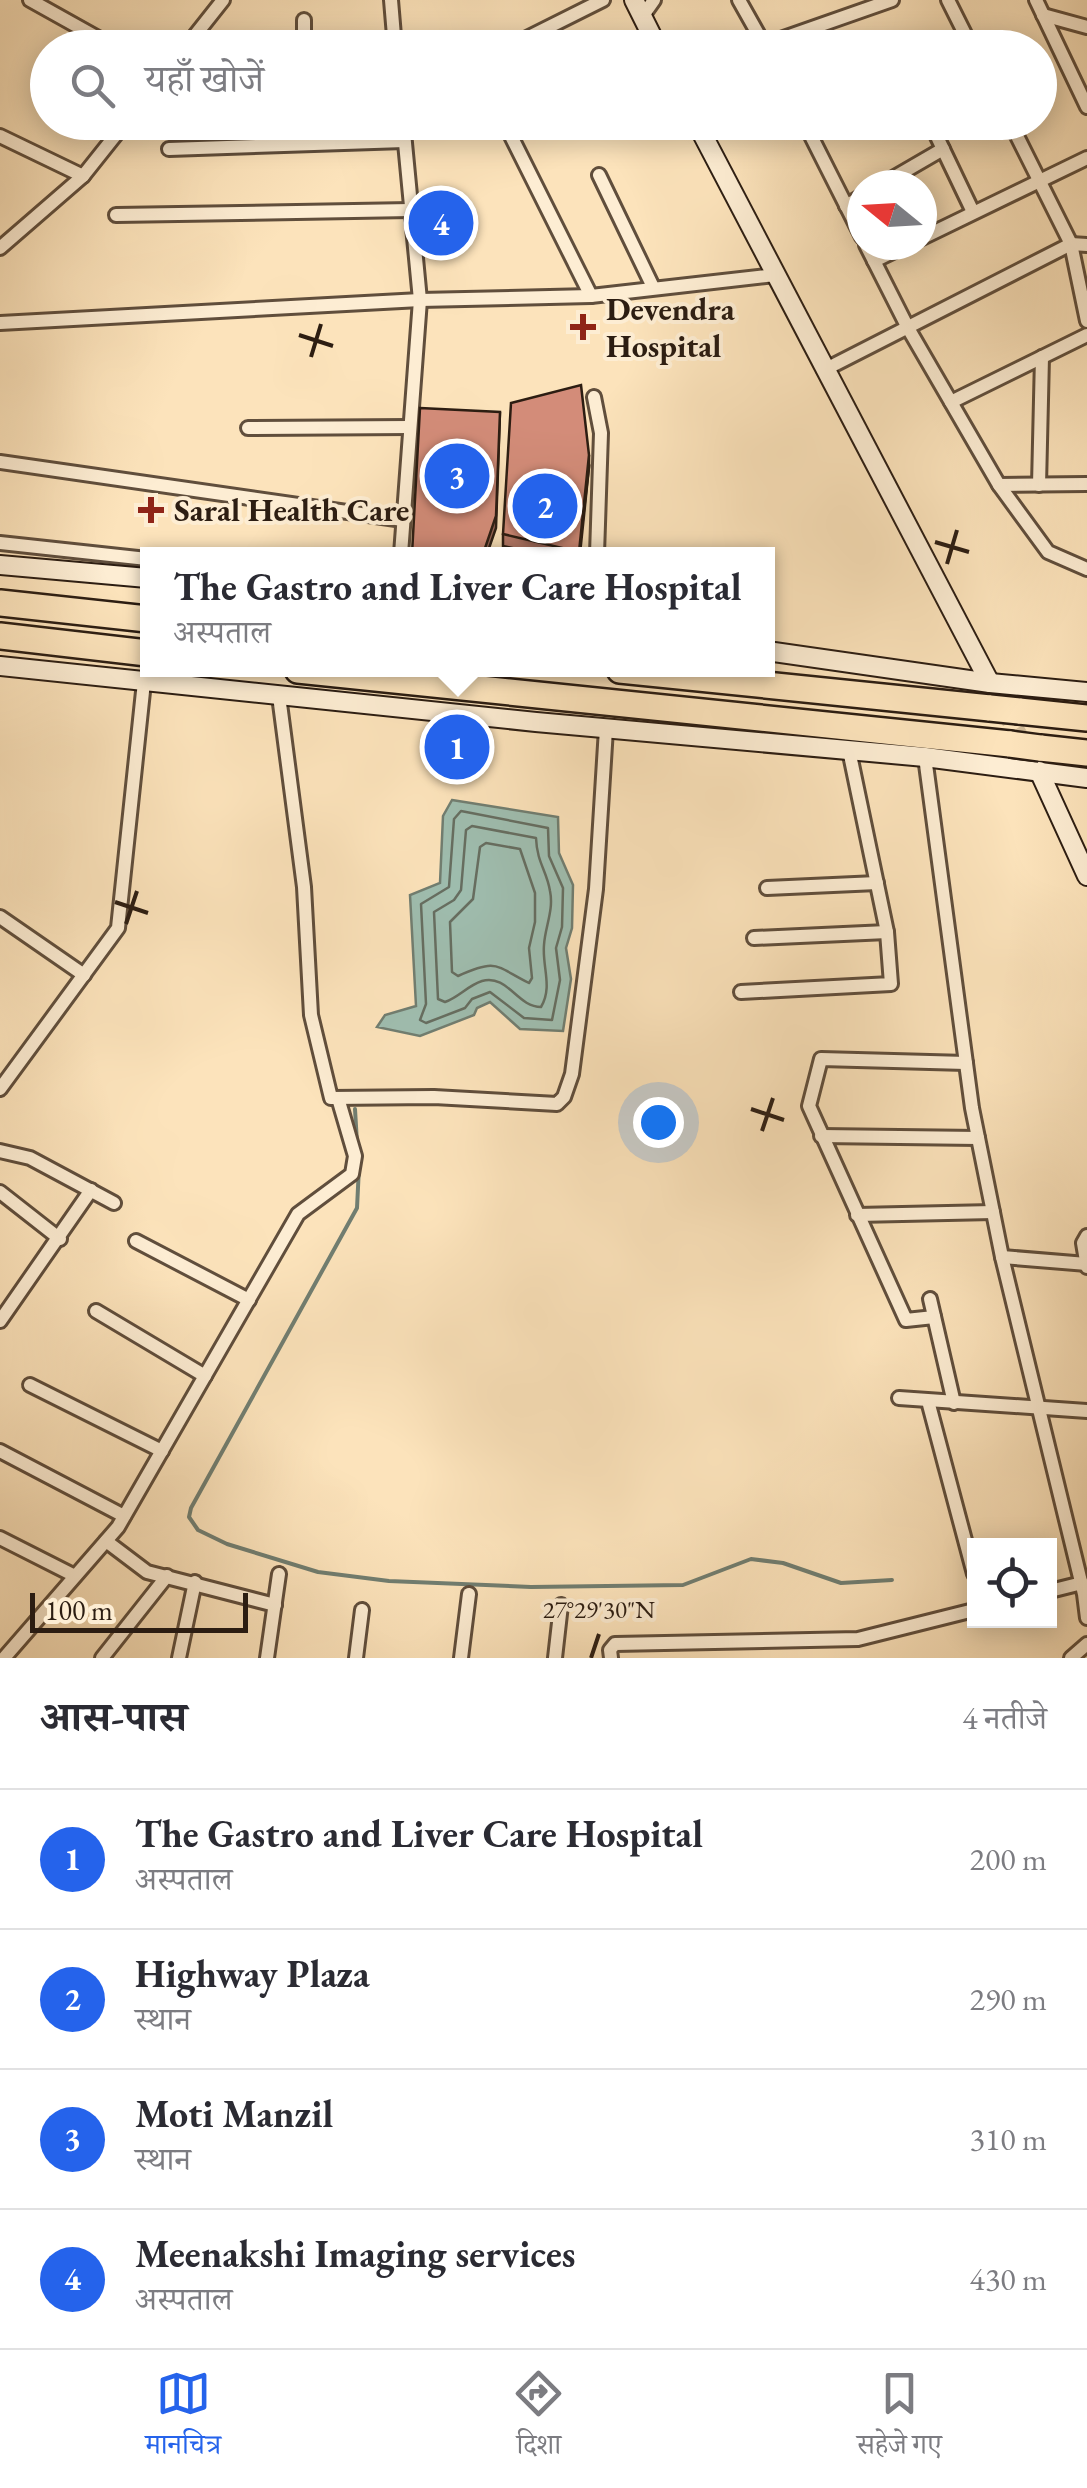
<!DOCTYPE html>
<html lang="hi">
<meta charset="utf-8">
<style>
body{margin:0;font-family:"EB Garamond","Noto Serif Devanagari",serif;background:#f2f2f3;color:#2b2b33}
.controls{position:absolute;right:30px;bottom:30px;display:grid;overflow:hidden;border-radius:0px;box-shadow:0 5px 25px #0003}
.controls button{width:90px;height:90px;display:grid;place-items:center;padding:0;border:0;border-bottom:2px solid #e1e1e2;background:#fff;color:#2b2b33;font:50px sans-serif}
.compass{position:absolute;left:847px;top:170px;width:90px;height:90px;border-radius:50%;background:#fff;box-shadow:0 5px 25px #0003;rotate:288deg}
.scale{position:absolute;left:30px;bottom:25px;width:218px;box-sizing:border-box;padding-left:10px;border:5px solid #2c1d12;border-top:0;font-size:28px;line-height:35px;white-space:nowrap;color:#2c1d12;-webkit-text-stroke:8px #fdedd3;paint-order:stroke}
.you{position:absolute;left:658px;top:1122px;width:35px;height:35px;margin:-25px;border:8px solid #fff;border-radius:50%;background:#1a73e8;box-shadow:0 0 0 15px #1a73e833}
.badge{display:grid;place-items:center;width:65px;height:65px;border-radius:50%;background:#2563eb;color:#fff;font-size:32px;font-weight:700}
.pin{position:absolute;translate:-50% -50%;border:5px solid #fff;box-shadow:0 2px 10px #0006}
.popup{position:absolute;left:140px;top:547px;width:635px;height:130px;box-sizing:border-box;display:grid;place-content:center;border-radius:0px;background:#fff;filter:drop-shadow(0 2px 8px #0005);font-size:32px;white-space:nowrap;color:#7c7c81}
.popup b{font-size:38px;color:#2b2b33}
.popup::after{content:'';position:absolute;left:50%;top:100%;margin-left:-20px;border:20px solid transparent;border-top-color:#fff}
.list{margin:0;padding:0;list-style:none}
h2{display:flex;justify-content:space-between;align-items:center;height:130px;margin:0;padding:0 40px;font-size:42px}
h2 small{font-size:32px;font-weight:400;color:#7c7c81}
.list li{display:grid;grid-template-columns:65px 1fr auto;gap:30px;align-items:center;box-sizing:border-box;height:140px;padding:0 40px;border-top:2px solid #e1e1e2}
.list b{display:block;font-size:38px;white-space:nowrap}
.list p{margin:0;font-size:32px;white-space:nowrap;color:#7c7c81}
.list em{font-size:32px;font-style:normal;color:#7c7c81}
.icon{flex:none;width:55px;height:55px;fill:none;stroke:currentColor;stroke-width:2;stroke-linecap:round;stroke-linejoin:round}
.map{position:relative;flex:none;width:1087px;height:1658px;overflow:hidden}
.search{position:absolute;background:#fff;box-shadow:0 5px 25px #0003;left:30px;right:30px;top:30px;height:110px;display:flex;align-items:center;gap:25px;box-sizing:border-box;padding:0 35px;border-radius:55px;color:#7c7c81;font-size:38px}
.sheet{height:690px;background:#fff}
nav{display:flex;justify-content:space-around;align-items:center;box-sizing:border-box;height:140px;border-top:2px solid #e1e1e2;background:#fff;font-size:28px;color:#7c7c81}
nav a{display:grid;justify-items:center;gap:5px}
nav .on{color:#2563eb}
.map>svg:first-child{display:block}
</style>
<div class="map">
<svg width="1087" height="1658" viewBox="0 0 1087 1658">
<rect width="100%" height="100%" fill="#fce3bb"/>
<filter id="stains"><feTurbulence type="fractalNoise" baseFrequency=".002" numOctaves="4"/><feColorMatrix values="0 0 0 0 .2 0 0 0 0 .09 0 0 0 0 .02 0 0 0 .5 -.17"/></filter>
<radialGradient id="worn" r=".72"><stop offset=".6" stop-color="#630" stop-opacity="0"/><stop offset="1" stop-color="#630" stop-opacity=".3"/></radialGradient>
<path fill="#9fbeb0" stroke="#717e71" stroke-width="2.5" d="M452,800l106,17 1,36 14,32 -1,43 -6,20 5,31 -8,52 -43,-2 -30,-27 -13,6 -3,7 -54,21 -43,-9 8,-12 31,-9 -6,-111 30,-12 3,-67z"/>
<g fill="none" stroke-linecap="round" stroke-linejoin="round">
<g stroke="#666e61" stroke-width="2.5">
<path d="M461,811l87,17 1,28 14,32 -1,39 -6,21 4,32 -8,40 -28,-2 -34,-26 -18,7 -7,9 -39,15 -6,-3 6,-16 -5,-100 28,-17 5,-68z"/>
<path d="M472,826l64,12c1,25 11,33 14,53 4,19 -5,36 -6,54 -2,22 9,42 -3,62 -24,0 -33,-33 -59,-26 -15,5 -23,16 -37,21l-7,-3 -4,-87 20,-12 7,-10 5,-60z"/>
<path d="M486,843l34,6 15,44v29l-6,26 3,30 -3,5c-34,-17 -31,-25 -71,-7l-6,-4 -2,-50 23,-23 7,-52z"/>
</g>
<g stroke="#717e71" stroke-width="4">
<path d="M355,1109l2,34"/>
<path d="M359,1167l-2,41 -166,300 -2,9 9,13 29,14 91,28 71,9 142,6 152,-2 68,-26 32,4 58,20 51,-3"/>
</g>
<path stroke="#d2bb99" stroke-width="18" stroke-dasharray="18 9" stroke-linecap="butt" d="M1002,706l37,65"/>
<defs>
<g id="street">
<path d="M30,0l86,48"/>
<path d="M391,0l4,48"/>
<path d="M739,0l27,48"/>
<path d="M948,0l24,48"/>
<path d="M1036,0l51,107"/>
<path d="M1043,15l44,12"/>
<path d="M642,17l12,-17"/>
<path d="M304,20v28"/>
<path d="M185,48l38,-48"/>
<path d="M507,48l96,-48"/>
<path d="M755,48l137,-48"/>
<path d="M947,48l21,-8"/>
<path d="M306,122v22"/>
<path d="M504,122l87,174"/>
<path d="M804,122l58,115"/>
<path d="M930,122l43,90"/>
<path d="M0,136l83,40"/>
<path d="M169,149l235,-8"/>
<path d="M599,175l54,112"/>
<path d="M881,185l62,-36"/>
<path d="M846,206l16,-10"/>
<path d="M116,215l295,-5"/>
<path d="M922,238l165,-80"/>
<path d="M866,245l42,83 91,157 49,67 39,17"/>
<path d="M1087,245l-16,-1 16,77"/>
<path d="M0,248l83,-72 43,-54"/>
<path d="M874,261l33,-16"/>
<path d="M0,323l420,-23 171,-4 184,-21"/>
<path d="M824,370l247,-126 -61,-122"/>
<path d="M594,397l7,36 -4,121"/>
<path d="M951,402l136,-67"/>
<path d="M248,428l162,-1"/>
<path d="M0,462l403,58"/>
<path d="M999,485l88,-1"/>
<path d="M1039,485l3,-128"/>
<path d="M0,543l147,16"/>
<path d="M401,554l19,-254 -17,-178"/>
<path d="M279,696l25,191 7,128 20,83 103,-1 123,7 7,-7 8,-23 24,-185 10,-160"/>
<path d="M925,757l47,351 30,149 82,337 3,24"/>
<path d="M767,888l110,-5"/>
<path d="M0,917l84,58"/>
<path d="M754,938l133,-6"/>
<path d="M741,992l150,-8 -4,-52 -38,-182"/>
<path d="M0,1089l118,-161 26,-246"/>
<path d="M821,1136l157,2"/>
<path d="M0,1151l30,7 84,45"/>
<path d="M0,1192l60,47"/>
<path d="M857,1215l136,-3"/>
<path d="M1087,1236l-4,7 4,24"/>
<path d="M136,1241l113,59"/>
<path d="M1002,1257l85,7"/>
<path d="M930,1299l24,104"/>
<path d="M96,1311l109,65"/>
<path d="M934,1317l-28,3 -97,-214 12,-47 145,4"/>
<path d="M0,1321l91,-131"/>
<path d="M30,1385l132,66"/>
<path d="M899,1398l188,13"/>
<path d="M928,1401l46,173"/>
<path d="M0,1451l124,65"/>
<path d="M0,1538l75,38"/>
<path d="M106,1541l41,31 128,33"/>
<path d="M1050,1591l32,-8"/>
<path d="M4,1658l114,-131 180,-313 54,-40 3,-18 -17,-58"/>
<path d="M102,1658l65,-82"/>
<path d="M179,1658l16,-76"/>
<path d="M267,1658l12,-84"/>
<path d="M356,1658l6,-48"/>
<path d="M461,1658l8,-64"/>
<path d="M555,1658l6,-53"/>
<path d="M611,1658l-1,-8 5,-6 243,-5 116,-29"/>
<path d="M1071,1658l16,-14"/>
</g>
<g id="secondary">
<path d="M634,0l24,48"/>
<path d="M696,122l294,561"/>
<path d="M0,565l147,13"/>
<path d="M767,651l223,32 97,9"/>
<path d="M0,666l536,56 389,35 162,21"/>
<path d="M1039,771l48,105"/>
</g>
<g id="highway">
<path d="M0,603l147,16"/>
<path d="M0,636l147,17"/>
<path d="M298,670l712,74"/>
<path d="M620,670l370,38"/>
<path d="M1019,711l68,7"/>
<path d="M1040,748l47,5"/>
</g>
</defs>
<use href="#street" stroke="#604e3c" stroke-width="18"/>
<use href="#secondary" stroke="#2c1d12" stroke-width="22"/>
<use href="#highway" stroke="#2c1d12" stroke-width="30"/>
<use href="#street" stroke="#fdedd3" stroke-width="12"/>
<use href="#secondary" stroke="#fdedd3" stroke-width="18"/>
<use href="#highway" stroke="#fce3bb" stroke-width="25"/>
<defs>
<g id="highway-bridge">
<path d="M990,708l29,3"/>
<path d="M1010,744l30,4"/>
</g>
</defs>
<use href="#highway-bridge" stroke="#2c1d12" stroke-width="30" stroke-linecap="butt"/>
<use href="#highway-bridge" stroke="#fce3bb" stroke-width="25"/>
</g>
<path fill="#b57868" stroke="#2c1d12" stroke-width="2.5" d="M589,467l-9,87h-42l-35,-8v-12z"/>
<g fill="#946255" stroke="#2c1d12" stroke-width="2.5">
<path d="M500,412l-4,116 -9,26h-4z"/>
<path d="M589,455v12l-10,87z"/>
</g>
<g fill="#d38c79" stroke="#2c1d12" stroke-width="2.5">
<path d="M581,385l8,70 -10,97 -76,-18 8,-131z"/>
<path d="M420,408l80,4 -4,104 -13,38h-71z"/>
</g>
<path fill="none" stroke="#2c1d12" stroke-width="4" d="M299,335l34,11M311,357l10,-33M935,542l34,10M947,564l10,-34M115,902l33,11M126,924l11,-33M751,1109l33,11M762,1131l11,-33M591,1658l8,-24"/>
<g fill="#8f2418" stroke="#fdedd3" stroke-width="4">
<path d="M578 312h10v10h10v10h-10v10h-10v-10h-10v-10h10z"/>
<path d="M146 495h10v10h10v10h-10v10h-10v-10h-10v-10h10z"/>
</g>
<g text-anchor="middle" stroke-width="8" stroke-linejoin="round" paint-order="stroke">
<g font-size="32" font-weight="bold" fill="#2c1d12" stroke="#fdedd3" text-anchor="start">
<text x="606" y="320">Devendra<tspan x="606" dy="37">Hospital</tspan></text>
<text x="174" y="521">Saral Health Care</text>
</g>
</g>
<g font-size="25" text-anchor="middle" fill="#2c1d12" stroke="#fdedd3" stroke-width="8" stroke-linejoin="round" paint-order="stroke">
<text x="599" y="1618">27°29'30"N</text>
</g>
<rect width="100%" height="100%" filter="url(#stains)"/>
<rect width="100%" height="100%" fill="url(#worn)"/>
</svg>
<div class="controls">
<button><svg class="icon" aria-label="locate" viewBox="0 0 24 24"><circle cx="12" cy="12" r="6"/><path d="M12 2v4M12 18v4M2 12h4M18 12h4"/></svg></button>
</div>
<svg class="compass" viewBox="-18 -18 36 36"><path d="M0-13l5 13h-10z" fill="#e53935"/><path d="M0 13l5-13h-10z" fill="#7c7c81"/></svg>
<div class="scale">100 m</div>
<div class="you"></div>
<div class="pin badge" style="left:457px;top:747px">1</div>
<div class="popup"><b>The Gastro and Liver Care Hospital</b>अस्पताल</div>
<div class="pin badge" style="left:545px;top:506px">2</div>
<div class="pin badge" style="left:457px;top:476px">3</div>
<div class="pin badge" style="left:441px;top:223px">4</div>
<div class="search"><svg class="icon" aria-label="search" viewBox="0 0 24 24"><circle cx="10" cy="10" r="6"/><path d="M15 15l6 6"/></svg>यहाँ खोजें</div>
</div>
<section class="sheet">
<h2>आस-पास<small>4 नतीजे</small></h2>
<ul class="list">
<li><span class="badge">1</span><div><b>The Gastro and Liver Care Hospital</b><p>अस्पताल</p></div><em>200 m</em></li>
<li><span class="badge">2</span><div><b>Highway Plaza</b><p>स्थान</p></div><em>290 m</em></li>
<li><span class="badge">3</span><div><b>Moti Manzil</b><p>स्थान</p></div><em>310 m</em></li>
<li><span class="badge">4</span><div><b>Meenakshi Imaging services</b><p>अस्पताल</p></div><em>430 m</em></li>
</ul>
</section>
<nav>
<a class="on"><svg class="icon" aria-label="map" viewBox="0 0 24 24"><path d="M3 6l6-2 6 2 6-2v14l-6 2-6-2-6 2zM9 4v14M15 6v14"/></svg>मानचित्र</a>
<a><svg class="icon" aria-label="directions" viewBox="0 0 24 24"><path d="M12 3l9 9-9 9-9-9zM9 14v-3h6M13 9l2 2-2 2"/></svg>दिशा</a>
<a><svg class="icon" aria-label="saved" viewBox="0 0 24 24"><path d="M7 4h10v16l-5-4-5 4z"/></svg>सहेजे गए</a>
</nav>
